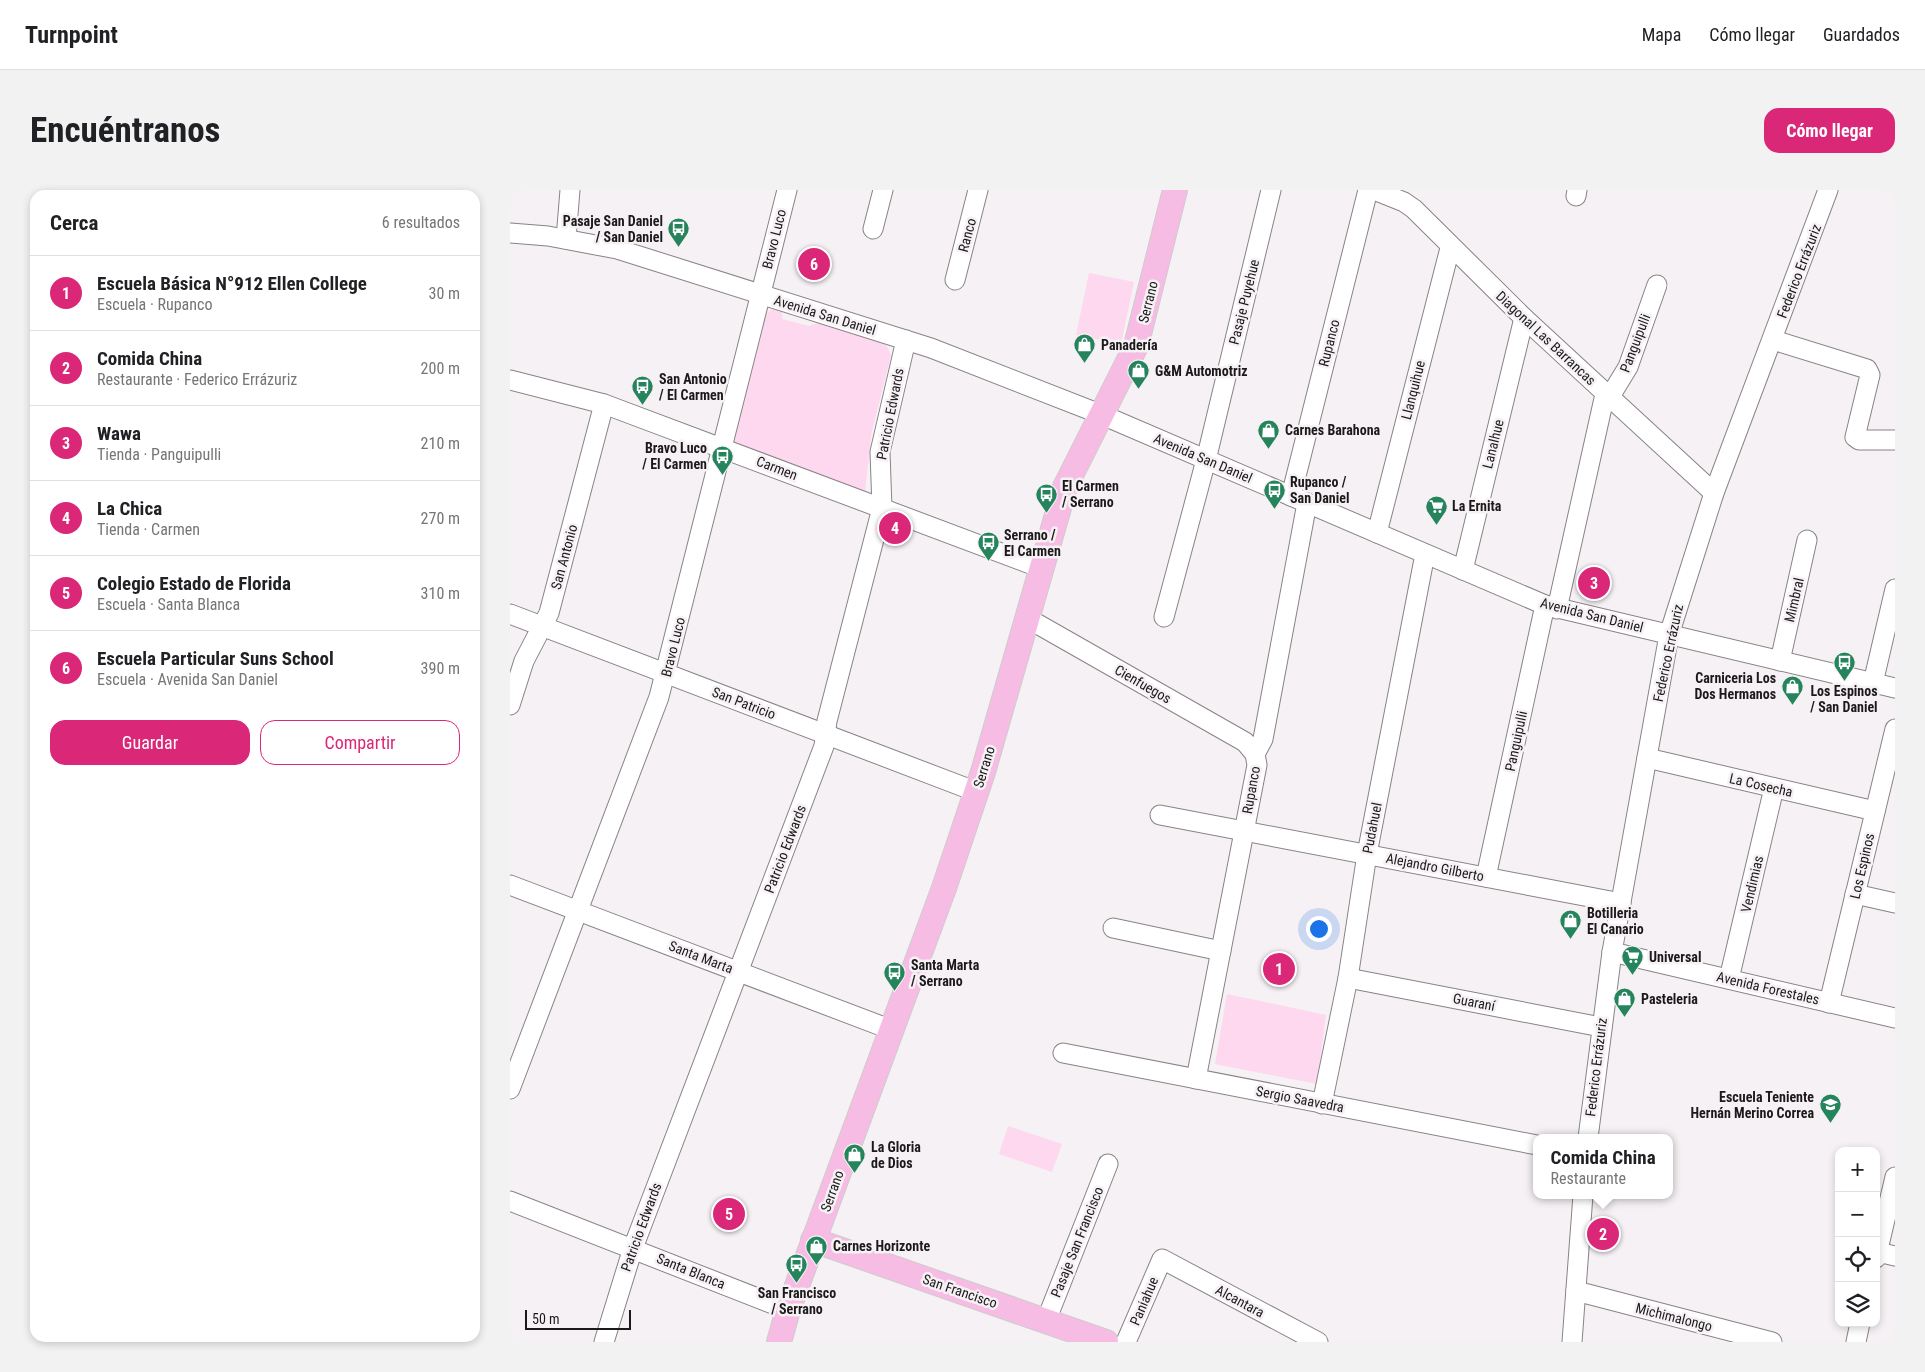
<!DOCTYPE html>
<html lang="es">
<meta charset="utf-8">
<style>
body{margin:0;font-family:"Roboto Condensed",sans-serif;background:#f2f2f2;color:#202124}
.controls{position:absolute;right:15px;bottom:15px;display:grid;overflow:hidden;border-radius:10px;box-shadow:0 2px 8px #0003}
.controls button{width:45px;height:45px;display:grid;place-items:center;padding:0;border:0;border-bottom:1px solid #e0e0e0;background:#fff;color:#202124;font:25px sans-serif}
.scale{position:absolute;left:15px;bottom:12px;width:106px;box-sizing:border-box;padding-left:5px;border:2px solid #1b191a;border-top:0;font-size:14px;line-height:18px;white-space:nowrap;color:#1b191a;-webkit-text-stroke:4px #f6f1f4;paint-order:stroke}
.you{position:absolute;left:808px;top:738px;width:18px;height:18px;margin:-12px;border:4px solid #fff;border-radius:50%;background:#1a73e8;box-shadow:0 0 0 8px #1a73e833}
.badge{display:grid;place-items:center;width:32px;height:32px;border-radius:50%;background:#db2777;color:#fff;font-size:16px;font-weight:700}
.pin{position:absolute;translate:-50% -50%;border:2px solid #fff;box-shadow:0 1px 5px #0006}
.popup{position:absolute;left:1023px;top:944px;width:140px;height:65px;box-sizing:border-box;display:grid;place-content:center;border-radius:10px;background:#fff;filter:drop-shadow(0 1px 4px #0005);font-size:16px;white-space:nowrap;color:#757577}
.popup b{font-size:19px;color:#202124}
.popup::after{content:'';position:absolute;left:50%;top:100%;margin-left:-10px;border:10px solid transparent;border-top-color:#fff}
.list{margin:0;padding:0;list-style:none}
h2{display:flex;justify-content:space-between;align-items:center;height:65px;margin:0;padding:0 20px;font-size:21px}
h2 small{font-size:16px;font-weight:400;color:#757577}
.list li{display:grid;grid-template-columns:32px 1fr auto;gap:15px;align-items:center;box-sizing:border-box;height:75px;padding:0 20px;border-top:1px solid #e0e0e0}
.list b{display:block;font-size:19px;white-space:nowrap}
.list p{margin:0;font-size:16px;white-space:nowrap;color:#757577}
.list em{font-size:16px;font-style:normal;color:#757577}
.actions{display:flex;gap:10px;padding:15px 20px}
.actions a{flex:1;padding:11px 0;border:1px solid #db2777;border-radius:15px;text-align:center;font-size:18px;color:#db2777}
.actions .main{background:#db2777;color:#fff}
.icon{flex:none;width:28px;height:28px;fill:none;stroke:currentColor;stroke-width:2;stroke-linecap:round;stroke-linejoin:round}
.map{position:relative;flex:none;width:1385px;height:1152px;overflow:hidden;border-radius:15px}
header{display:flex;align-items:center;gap:30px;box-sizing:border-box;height:70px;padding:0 25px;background:#fff;border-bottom:1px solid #e0e0e0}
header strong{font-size:24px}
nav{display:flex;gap:28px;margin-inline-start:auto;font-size:18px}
.intro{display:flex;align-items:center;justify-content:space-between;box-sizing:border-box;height:120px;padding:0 30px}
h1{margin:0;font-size:35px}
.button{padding:12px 22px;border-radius:15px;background:#db2777;color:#fff;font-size:18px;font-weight:700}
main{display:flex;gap:30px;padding:0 30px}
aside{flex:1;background:#fff;border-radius:15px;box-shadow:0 2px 8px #0003}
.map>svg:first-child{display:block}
</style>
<header>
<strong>Turnpoint</strong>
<nav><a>Mapa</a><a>Cómo llegar</a><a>Guardados</a></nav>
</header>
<div class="intro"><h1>Encuéntranos</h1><a class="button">Cómo llegar</a></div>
<main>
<aside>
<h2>Cerca<small>6 resultados</small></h2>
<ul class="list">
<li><span class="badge">1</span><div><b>Escuela Básica N°912 Ellen College</b><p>Escuela · Rupanco</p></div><em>30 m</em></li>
<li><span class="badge">2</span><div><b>Comida China</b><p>Restaurante · Federico Errázuriz</p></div><em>200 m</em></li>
<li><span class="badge">3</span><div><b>Wawa</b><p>Tienda · Panguipulli</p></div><em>210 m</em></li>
<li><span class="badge">4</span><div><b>La Chica</b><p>Tienda · Carmen</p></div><em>270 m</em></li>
<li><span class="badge">5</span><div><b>Colegio Estado de Florida</b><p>Escuela · Santa Blanca</p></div><em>310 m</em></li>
<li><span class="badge">6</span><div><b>Escuela Particular Suns School</b><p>Escuela · Avenida San Daniel</p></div><em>390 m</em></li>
</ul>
<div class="actions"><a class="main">Guardar</a><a>Compartir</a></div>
</aside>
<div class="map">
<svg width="1385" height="1152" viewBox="0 0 1385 1152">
<rect width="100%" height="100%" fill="#f6f1f4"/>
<g fill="#fdd8ee">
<path d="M579,83l45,9 -13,62 -45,-9z"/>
<path d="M264,118l8,2v9l27,7 11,-4 62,20 6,6 3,7 -20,80 -6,58 -135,-48 34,-125 3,-7z"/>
<path d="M717,804l99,21 -9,69 -102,-20z"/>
<path d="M498,936l54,18 -10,28 -53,-18z"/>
</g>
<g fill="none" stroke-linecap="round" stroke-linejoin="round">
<defs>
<g id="minor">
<path d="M864,0l30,12 10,7 110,109 190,175"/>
<path d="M1066,6l1,-6"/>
<path d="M363,39l10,-39"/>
<path d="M0,43l38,3 69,13 314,99 169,66 445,191 350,83"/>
<path d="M56,49l4,-49"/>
<path d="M445,90l23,-90"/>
<path d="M1263,150l94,29 3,6 -15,62 4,3h36"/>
<path d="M0,190l94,24 437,164"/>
<path d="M1099,208l19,-31 29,-82"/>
<path d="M781,306l77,-306"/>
<path d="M867,343l73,-285"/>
<path d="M953,380l61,-252"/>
<path d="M1047,419l48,-215"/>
<path d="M0,424l467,178"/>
<path d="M654,427l42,-157 65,-270"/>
<path d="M517,428l218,124 10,12 2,11 -61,314"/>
<path d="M1270,471l27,-121"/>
<path d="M1363,493l22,-94"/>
<path d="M0,515l14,-44 25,-48 55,-209"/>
<path d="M745,564l8,-15 44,-236"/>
<path d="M1137,568l228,53"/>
<path d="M650,625l461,88"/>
<path d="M976,687l59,-272"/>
<path d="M0,695l382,145"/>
<path d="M1345,704l40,9"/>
<path d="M603,738l108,23"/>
<path d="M1102,762l283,66"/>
<path d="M838,788l253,49"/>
<path d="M1219,789l45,-191"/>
<path d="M1319,813l66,-274"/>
<path d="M553,863l474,92"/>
<path d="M0,899l149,-392 128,-507"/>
<path d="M812,914l26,-126 19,-124 58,-300"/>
<path d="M1078,948l24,-186 57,-317 45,-142 114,-303"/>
<path d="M0,1011l278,109"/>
<path d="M1368,1062l17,4"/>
<path d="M1366,1068l19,-81"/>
<path d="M1066,1101l196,51"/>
<path d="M536,1131l62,-157"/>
<path d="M94,1152l29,-94 191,-502 3,-25 55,-213 -2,-56 26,-112"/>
<path d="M616,1152l36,-83 156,83"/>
<path d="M1062,1152l11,-147"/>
<path d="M1346,1152l4,-19"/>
</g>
<g id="major">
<path d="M303,1050l293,102"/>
<path d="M269,1152l9,-32 156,-422 39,-116 82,-285 71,-141 39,-156"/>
</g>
</defs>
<use href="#minor" stroke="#888386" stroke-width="21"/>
<use href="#major" stroke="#cdcccd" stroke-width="26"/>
<use href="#minor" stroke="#fff" stroke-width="19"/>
<use href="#major" stroke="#f7bce3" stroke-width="24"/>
</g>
<defs>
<symbol id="bus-pin" viewBox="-11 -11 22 30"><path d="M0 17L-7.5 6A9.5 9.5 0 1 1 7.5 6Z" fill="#25845c" stroke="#f6f1f4"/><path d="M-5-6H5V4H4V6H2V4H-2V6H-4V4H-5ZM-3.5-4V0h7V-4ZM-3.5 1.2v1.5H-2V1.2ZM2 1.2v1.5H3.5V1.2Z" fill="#fff"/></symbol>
<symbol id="shop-pin" viewBox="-11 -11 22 30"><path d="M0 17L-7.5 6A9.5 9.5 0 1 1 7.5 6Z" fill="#25845c" stroke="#f6f1f4"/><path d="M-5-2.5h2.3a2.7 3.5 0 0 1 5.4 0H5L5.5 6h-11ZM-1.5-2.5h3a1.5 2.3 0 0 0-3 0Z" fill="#fff"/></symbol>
<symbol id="supermarket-pin" viewBox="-11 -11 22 30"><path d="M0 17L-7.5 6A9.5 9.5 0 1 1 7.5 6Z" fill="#25845c" stroke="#f6f1f4"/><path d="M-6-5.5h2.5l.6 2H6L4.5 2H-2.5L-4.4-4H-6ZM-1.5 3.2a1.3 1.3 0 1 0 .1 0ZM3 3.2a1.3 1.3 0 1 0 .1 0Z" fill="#fff"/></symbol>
<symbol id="school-pin" viewBox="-11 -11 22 30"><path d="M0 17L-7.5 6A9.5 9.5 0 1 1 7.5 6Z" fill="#25845c" stroke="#f6f1f4"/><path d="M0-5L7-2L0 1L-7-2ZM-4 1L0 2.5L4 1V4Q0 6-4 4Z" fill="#fff"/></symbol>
</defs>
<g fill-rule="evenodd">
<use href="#bus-pin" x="156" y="26" width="25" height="34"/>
<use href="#shop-pin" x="562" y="142" width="25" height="34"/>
<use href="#shop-pin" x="616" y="168" width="25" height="34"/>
<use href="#bus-pin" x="120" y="184" width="25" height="34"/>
<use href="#shop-pin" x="746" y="228" width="25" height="34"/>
<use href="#bus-pin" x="200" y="254" width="25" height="34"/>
<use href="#bus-pin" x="752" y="288" width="25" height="34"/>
<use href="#bus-pin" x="524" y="292" width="25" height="34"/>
<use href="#supermarket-pin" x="914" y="304" width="25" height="34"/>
<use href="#bus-pin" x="466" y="340" width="25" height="34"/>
<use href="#bus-pin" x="1322" y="460" width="25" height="34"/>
<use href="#shop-pin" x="1270" y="484" width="25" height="34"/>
<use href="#shop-pin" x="1048" y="718" width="25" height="34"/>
<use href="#supermarket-pin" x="1110" y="754" width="25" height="34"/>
<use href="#bus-pin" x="372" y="770" width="25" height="34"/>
<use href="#shop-pin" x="1102" y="796" width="25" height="34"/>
<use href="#school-pin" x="1308" y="902" width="25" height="34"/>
<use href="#shop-pin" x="332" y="952" width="25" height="34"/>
<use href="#shop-pin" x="294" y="1044" width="25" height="34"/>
<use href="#bus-pin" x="274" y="1062" width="25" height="34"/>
</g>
<g text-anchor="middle" stroke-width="5" stroke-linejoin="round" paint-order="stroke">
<g font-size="14" font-weight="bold" fill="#1b191a" stroke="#f6f1f4" text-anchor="start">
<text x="153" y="36" text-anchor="end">Pasaje San Daniel<tspan x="153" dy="16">/ San Daniel</tspan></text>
<text x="591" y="160">Panadería</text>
<text x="645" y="186">G&amp;M Automotriz</text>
<text x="149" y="194">San Antonio<tspan x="149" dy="16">/ El Carmen</tspan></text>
<text x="775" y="245">Carnes Barahona</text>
<text x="197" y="263" text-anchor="end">Bravo Luco<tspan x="197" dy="16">/ El Carmen</tspan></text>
<text x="780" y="297">Rupanco /<tspan x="780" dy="16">San Daniel</tspan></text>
<text x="552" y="301">El Carmen<tspan x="552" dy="16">/ Serrano</tspan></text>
<text x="942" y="321">La Ernita</text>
<text x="494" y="350">Serrano /<tspan x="494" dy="16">El Carmen</tspan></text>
<text x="1266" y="493" text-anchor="end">Carniceria Los<tspan x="1266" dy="16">Dos Hermanos</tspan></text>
<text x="1334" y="506" text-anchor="middle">Los Espinos<tspan x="1334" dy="16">/ San Daniel</tspan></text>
<text x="1077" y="728">Botilleria<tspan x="1077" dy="16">El Canario</tspan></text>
<text x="1139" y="772">Universal</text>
<text x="401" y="780">Santa Marta<tspan x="401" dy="16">/ Serrano</tspan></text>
<text x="1131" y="814">Pasteleria</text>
<text x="1304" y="912" text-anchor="end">Escuela Teniente<tspan x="1304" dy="16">Hernán Merino Correa</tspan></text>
<text x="361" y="962">La Gloria<tspan x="361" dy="16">de Dios</tspan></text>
<text x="323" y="1061">Carnes Horizonte</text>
<text x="287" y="1108" text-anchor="middle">San Francisco<tspan x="287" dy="16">/ Serrano</tspan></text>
</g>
<g font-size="14" fill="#1b191a" stroke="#f6f1f4">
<text transform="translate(457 45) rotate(-75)" y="5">Ranco</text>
<text transform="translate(264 49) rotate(-76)" y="5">Bravo Luco</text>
<text transform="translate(1289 81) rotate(-69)" y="5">Federico Errázuriz</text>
<text transform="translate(638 112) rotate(-76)" y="5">Serrano</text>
<text transform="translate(734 112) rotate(-76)" y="5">Pasaje Puyehue</text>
<text transform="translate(315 125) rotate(17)" y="5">Avenida San Daniel</text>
<text transform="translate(1036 148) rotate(43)" y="5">Diagonal Las Barrancas</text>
<text transform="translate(819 153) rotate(-76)" y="5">Rupanco</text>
<text transform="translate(1125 153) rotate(-69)" y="5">Panguipulli</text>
<text transform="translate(903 200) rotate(-76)" y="5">Llanquihue</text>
<text transform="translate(380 224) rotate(-79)" y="5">Patricio Edwards</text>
<text transform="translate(983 254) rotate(-76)" y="5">Lanalhue</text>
<text transform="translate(693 268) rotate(23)" y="5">Avenida San Daniel</text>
<text transform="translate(267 278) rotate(21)" y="5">Carmen</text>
<text transform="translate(54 367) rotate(-75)" y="5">San Antonio</text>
<text transform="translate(1284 410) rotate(-77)" y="5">Mimbral</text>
<text transform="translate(1082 425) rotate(14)" y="5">Avenida San Daniel</text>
<text transform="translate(163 457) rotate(-76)" y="5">Bravo Luco</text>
<text transform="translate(1158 463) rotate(-78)" y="5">Federico Errázuriz</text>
<text transform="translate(633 494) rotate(30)" y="5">Cienfuegos</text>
<text transform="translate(234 513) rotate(21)" y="5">San Patricio</text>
<text transform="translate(1006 551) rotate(-78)" y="5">Panguipulli</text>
<text transform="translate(474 577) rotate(-73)" y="5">Serrano</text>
<text transform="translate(1251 595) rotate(13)" y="5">La Cosecha</text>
<text transform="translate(741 600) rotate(-80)" y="5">Rupanco</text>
<text transform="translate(862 638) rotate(-79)" y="5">Pudahuel</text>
<text transform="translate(275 659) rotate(-69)" y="5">Patricio Edwards</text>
<text transform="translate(1352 676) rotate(-77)" y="5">Los Espinos</text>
<text transform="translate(925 677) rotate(11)" y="5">Alejandro Gilberto</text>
<text transform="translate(1242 694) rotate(-77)" y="5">Vendimias</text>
<text transform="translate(191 767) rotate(21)" y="5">Santa Marta</text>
<text transform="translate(1258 798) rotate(13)" y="5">Avenida Forestales</text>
<text transform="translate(964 812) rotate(11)" y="5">Guaraní</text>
<text transform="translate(1086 877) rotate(-83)" y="5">Federico Errázuriz</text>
<text transform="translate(790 909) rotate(11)" y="5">Sergio Saavedra</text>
<text transform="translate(322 1001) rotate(-70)" y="5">Serrano</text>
<text transform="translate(131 1037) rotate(-70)" y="5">Patricio Edwards</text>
<text transform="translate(567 1052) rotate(-68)" y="5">Pasaje San Francisco</text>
<text transform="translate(181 1081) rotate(22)" y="5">Santa Blanca</text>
<text transform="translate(450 1101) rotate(19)" y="5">San Francisco</text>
<text transform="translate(634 1111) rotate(-67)" y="5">Paniahue</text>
<text transform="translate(730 1111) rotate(28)" y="5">Alcantara</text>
<text transform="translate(1164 1127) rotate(14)" y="5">Michimalongo</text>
</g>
</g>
</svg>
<div class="controls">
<button>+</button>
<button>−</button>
<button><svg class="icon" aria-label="locate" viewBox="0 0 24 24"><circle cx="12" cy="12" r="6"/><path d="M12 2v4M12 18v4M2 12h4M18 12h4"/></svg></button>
<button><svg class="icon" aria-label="layers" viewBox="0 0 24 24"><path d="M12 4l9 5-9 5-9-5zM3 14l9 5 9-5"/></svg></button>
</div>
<div class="scale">50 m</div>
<div class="you"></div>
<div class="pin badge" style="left:769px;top:779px">1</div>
<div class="pin badge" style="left:1093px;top:1044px">2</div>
<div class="popup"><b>Comida China</b>Restaurante</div>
<div class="pin badge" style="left:1084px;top:393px">3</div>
<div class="pin badge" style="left:385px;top:338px">4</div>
<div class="pin badge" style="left:219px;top:1024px">5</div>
<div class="pin badge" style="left:304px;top:74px">6</div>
</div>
</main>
